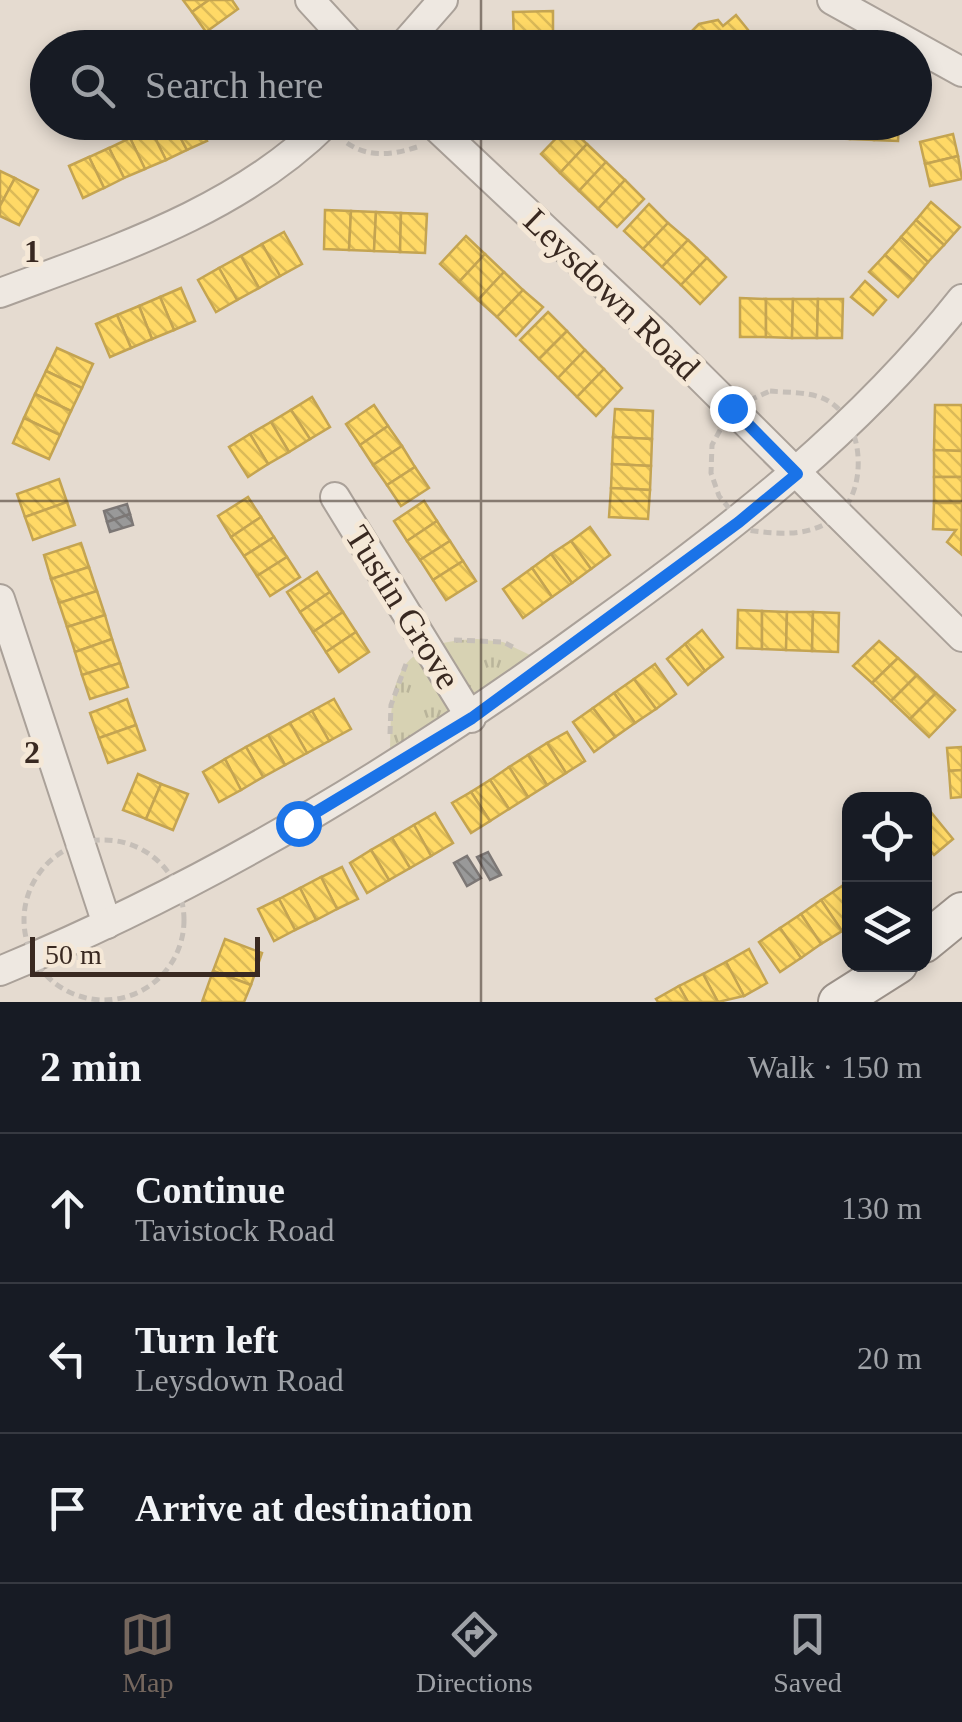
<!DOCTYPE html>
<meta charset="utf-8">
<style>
body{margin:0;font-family:Georgia,serif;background:#20242c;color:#f1f3f6}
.controls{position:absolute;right:30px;bottom:30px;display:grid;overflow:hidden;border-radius:20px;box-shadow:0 5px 15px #0003}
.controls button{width:90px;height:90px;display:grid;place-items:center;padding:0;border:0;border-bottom:2px solid #363941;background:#171b24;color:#f1f3f6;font:50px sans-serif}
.scale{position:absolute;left:30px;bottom:25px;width:230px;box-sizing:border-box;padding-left:10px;border:5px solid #392921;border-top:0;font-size:28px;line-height:35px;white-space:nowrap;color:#392921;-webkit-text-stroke:8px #f5e8d7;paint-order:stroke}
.stop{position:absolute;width:30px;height:30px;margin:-22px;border:8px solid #1a73e8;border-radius:50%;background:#fff}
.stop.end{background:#1a73e8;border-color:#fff;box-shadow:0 2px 10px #0008}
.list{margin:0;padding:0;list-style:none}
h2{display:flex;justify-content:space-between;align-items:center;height:130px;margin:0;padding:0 40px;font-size:42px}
h2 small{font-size:32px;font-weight:400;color:#9ea1a6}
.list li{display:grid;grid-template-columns:65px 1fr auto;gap:30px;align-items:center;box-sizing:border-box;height:150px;padding:0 40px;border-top:2px solid #363941}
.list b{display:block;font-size:38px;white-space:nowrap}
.list p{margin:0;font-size:32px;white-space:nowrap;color:#9ea1a6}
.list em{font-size:32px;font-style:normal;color:#9ea1a6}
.icon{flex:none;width:55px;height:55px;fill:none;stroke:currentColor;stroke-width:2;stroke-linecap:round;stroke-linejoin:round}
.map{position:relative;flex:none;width:962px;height:1002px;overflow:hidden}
.search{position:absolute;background:#171b24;box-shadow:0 5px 15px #0003;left:30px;right:30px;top:30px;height:110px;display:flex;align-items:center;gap:25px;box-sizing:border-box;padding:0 35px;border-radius:55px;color:#9ea1a6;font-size:38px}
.sheet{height:580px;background:#171b24}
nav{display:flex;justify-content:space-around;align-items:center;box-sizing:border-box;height:140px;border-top:2px solid #363941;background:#171b24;font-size:28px;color:#9ea1a6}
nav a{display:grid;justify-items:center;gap:5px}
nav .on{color:#75675e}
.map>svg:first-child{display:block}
</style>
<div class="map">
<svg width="962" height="1002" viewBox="0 0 962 1002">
<defs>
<pattern id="grass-tufts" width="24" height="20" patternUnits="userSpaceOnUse" patternTransform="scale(2.5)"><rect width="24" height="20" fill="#d7d2b3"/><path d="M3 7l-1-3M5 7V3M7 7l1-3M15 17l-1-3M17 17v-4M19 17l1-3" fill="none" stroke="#b9b49a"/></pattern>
<pattern id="homes-back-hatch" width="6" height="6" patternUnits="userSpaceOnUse" patternTransform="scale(2.5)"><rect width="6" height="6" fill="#ffd966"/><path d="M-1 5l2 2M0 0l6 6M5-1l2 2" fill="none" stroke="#dbba58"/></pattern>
<pattern id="industry-back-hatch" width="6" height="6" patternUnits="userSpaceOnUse" patternTransform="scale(2.5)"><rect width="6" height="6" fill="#999"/><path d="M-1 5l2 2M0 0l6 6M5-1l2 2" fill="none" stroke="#7e7d7c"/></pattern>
</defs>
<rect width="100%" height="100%" fill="#e5dbd0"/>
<path fill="url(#grass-tufts)" d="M477,639l26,3 44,21 -157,104c2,-77 -6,-125 87,-128z"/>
<g fill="url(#homes-back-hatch)" stroke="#c4a451" stroke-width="2.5">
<path d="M183,0h26l-17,12z"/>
<path d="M209,0h23l6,9 -32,23 -14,-20z"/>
<path d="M553,11v28l-39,1 -1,-28z"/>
<path d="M736,15l21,26 -8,7h-27l-11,-14 -11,8 -8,-11 7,-7 19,-4 5,6z"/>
<path d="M553,39v9h-39v-8z"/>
<path d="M162,122h10l15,28 -21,10 -16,-32z"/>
<path d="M172,122h25l10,19 -20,9z"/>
<path d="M806,122h45l-1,17 -24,-1v-9z"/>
<path d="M851,122h24l-1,18 -24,-1z"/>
<path d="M875,122h24l-1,19 -24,-1z"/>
<path d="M568,126l19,18 -27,29 -19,-19z"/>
<path d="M150,128l16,32 -21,9 -15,-31z"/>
<path d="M953,134l5,22 -33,8 -5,-22z"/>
<path d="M130,138l15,31 -21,9 -15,-30z"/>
<path d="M587,144l19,18 -27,29 -19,-18z"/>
<path d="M109,148l15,30 -20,10 -15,-31z"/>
<path d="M958,156l4,23 -32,7 -5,-22z"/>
<path d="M89,157l15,31 -21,10 -14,-32z"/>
<path d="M606,162l19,18 -27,29 -19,-18z"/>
<path d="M0,171l15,7 -15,28z"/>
<path d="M15,178l23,12 -19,35 -19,-9v-10z"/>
<path d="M625,180l19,19 -27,28 -19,-18z"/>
<path d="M931,202l29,25 -16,18 -28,-25z"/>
<path d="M649,204l19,19 -25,26 -19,-18z"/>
<path d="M325,210l26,1 -2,39 -25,-1z"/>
<path d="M351,211l25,1 -2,39 -25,-1z"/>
<path d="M376,212l25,1 -1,39 -26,-1z"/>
<path d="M401,213l26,1 -2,39 -25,-1z"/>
<path d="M916,220l28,25 -16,17 -27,-25z"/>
<path d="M668,223l20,17 -26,27 -19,-18z"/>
<path d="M284,232l18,32 -22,12 -18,-32z"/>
<path d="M466,236l19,18 -26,28 -19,-18z"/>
<path d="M901,237l27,25 -15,18 -28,-25z"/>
<path d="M688,240l19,18 -26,27 -19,-18z"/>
<path d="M262,244l18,32 -21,12 -18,-32z"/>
<path d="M485,254l19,18 -26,28 -19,-18z"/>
<path d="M885,255l28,25 -15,17 -29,-25z"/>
<path d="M241,256l18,32 -22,12 -18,-32z"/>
<path d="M707,258l19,19 -26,27 -19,-19z"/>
<path d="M219,268l18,32 -21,12 -18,-32z"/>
<path d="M504,272l19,18 -26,27 -19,-17z"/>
<path d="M865,281l21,19 -13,15 -22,-18z"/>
<path d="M181,288l14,33 -21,9 -14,-33z"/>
<path d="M523,290l20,17 -27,29 -19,-19z"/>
<path d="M160,297l14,33 -22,9 -13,-33z"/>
<path d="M740,298l26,1v38h-26z"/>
<path d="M766,299h27l-1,39 -26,-1z"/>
<path d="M793,299h25l-1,39h-25z"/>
<path d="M818,299h25l-1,39h-25z"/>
<path d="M139,306l13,33 -21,9 -14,-33z"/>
<path d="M548,312l19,19 -28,28 -19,-19z"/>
<path d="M117,315l14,33 -21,9 -14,-33z"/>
<path d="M567,331l18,19 -27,28 -19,-19z"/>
<path d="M57,348l36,16 -11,24 -36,-17z"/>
<path d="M585,350l19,19 -27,28 -19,-19z"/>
<path d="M604,369l18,19 -26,28 -19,-19z"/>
<path d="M46,371l36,17 -11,23 -36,-17z"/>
<path d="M35,394l36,17 -11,24 -36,-17z"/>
<path d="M312,397l18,30 -20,12 -19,-29z"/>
<path d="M374,405l14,21 -28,19 -14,-21z"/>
<path d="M935,405h27v46l-28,-1z"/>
<path d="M615,409l38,2 -1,28 -39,-2z"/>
<path d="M291,410l19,29 -21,13 -18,-30z"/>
<path d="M24,418l36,17 -11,24 -36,-16z"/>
<path d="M271,422l18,30 -21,12 -18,-30z"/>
<path d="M388,426l14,20 -29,19 -13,-20z"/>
<path d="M250,434l18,30 -20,13 -19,-30z"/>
<path d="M613,437l39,2 -1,27 -39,-2z"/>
<path d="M402,446l13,21 -28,18 -14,-20z"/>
<path d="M934,450l28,1v26h-28z"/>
<path d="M612,464l39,2 -1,24 -39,-2z"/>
<path d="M415,467l14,21 -28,18 -14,-21z"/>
<rect x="934" y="477" width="28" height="26"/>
<path d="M59,479l8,23 -42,15 -8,-23z"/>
<path d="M611,488l39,2 -2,29 -39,-2z"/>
<path d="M248,497l13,20 -30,20 -13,-21z"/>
<path d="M424,501l13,20 -30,20 -13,-20z"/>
<path d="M67,502l8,23 -42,15 -8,-23z"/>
<path d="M934,503h28l-1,51 -14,-12 9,-12 -23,-1z"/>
<path d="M261,517l13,20 -30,19 -13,-19z"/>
<path d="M437,521l13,20 -30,19 -13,-19z"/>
<path d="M590,527l20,28 -19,14 -20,-28z"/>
<path d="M274,537l13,20 -30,19 -13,-20z"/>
<path d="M450,541l13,20 -30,19 -13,-20z"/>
<path d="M571,541l20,28 -19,14 -21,-29z"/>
<path d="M81,543l8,24 -38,12 -7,-24z"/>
<path d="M551,554l21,29 -20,14 -20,-29z"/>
<path d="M287,557l13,20 -30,19 -13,-20z"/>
<path d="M463,561l13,20 -30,19 -13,-20z"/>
<path d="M89,567l8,24 -38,12 -8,-24z"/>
<path d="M532,568l20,29 -29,21 -20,-29z"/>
<path d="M317,572l13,20 -30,20 -13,-20z"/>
<path d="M97,591l8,24 -38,12 -8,-24z"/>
<path d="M330,592l13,20 -30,20 -13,-20z"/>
<path d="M738,610l24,1v38l-25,-1z"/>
<path d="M762,611l25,1 -1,38 -24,-1z"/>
<path d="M343,612l13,20 -30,20 -13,-20z"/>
<path d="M787,612h26l-1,39 -26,-1z"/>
<path d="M813,612l26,1 -1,39 -26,-1z"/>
<path d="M105,615l7,24 -37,13 -8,-25z"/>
<path d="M702,630l21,27 -18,14 -20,-27z"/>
<path d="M356,632l13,20 -30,20 -13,-20z"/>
<path d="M112,639l8,24 -38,12 -7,-23z"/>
<path d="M879,641l19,17 -26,25 -19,-17z"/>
<path d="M685,644l20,27 -17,14 -21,-26z"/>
<path d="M898,658l19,17 -26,26 -19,-18z"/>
<path d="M120,663l8,24 -38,12 -8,-24z"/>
<path d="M655,664l21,30 -20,15 -22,-30z"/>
<path d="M917,675l19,18 -26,26 -19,-18z"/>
<path d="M634,679l22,30 -21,14 -21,-30z"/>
<path d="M614,693l21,30 -20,14 -22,-29z"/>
<path d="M936,693l19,17 -26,27 -19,-18z"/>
<path d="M127,699l9,26 -37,13 -9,-25z"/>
<path d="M334,699l17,30 -22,12 -17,-30z"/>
<path d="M593,708l22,29 -21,15 -21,-30z"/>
<path d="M312,711l17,30 -22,12 -17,-30z"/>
<path d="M290,723l17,30 -22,12 -17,-30z"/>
<path d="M136,725l9,25 -37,13 -9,-25z"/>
<path d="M567,732l18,29 -19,12 -19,-30z"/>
<path d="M268,735l17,30 -22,12 -17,-30z"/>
<path d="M547,743l19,30 -19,12 -19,-30z"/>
<path d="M246,747l17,30 -22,13 -16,-31z"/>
<path d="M962,747v23l-13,1 -2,-23z"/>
<path d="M528,755l19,30 -19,12 -19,-30z"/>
<path d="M225,759l16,31 -22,12 -16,-30z"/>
<path d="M509,767l19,30 -19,12 -19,-29z"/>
<path d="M962,770v27l-11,1 -2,-27z"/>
<path d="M138,774l23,10 -15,35 -23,-9z"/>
<path d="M490,780l19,29 -19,12 -19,-29z"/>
<path d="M161,784l27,10 -15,36 -27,-11z"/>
<path d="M471,792l19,29 -19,12 -19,-30z"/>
<path d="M930,811l23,28 -19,16 -10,-12v-27z"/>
<path d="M435,813l18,30 -22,13 -17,-31z"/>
<path d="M414,825l17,31 -21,12 -18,-30z"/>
<path d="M392,838l18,30 -21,12 -18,-30z"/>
<path d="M371,850l18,30 -22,13 -17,-30z"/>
<path d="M342,867l16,32 -21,10 -16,-32z"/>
<path d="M321,877l16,32 -21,11 -16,-32z"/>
<path d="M842,886l8,11v29l-8,5 -21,-31z"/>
<path d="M300,888l16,32 -21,10 -16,-31z"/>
<path d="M279,899l16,31 -21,11 -16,-32z"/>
<path d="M821,900l21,31 -21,13 -20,-30z"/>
<path d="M801,914l20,30 -20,14 -21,-30z"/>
<path d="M780,928l21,30 -21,14 -21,-30z"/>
<path d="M225,939l37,14 -11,32 -38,-14z"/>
<path d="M749,949l18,34 -23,13 -18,-34z"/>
<path d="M726,962l18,34 -26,6 -15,-28z"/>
<path d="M213,971l38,14 -7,17h-42z"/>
<path d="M703,974l15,28h-30l-9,-16z"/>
<path d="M679,986l9,16h-30l-2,-3z"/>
</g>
<g fill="url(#industry-back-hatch)" stroke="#7c7775" stroke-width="2.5">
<path d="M127,504l3,10 -23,8 -3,-11z"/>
<path d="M130,514l3,11 -23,7 -3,-10z"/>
<path d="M488,852l13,23 -11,5 -13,-23z"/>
<path d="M467,856l14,22 -14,8 -13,-23z"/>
</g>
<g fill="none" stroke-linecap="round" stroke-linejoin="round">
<defs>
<g id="street">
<path d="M310,0l44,48"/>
<path d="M832,0l130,72"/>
<path d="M401,48l42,-48"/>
<path d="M431,122l231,217 300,298"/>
<path d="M0,293c115,-43 238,-82 327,-171"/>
<path d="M335,497l136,221"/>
<path d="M0,599l107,325"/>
<path d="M0,971c216,-89 414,-211 602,-349 132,-95 258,-194 360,-323"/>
</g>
<g id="secondary">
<path d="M924,943l38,-31"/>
<path d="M838,1002l60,-38"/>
</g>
</defs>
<use href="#street" stroke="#aaa199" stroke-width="32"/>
<use href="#secondary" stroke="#9a9088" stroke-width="42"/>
<g stroke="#c6bfb8" stroke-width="5" stroke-dasharray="8 5" stroke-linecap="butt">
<path d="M450,33l8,15"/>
<path d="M347,143c22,15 45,12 70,4"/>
<path d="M770,391c19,2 43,0 60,11 35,22 38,90 6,115 -27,21 -59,17 -89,13l-28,-34 -8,-23 1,-28 20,-37z"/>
<path d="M454,640l49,2 14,7"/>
<path d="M390,734l1,-29 15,-41"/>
<circle cx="104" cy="920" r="80"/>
</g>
<use href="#street" stroke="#eee8e1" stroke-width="28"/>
<use href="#secondary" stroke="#eee8e1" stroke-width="38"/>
</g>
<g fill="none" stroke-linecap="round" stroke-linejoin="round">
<path stroke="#1a73e8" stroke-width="12" d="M298,823l174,-105 267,-196 58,-48 -65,-66"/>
</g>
<path fill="none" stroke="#392921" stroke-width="2.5" stroke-opacity="0.55" d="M481,0v48M481,122v880M0,501h962"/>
<g text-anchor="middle" stroke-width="10" stroke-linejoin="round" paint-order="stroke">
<g font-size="35" fill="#392921" stroke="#f5e8d7">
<text transform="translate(612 294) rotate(44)" y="12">Leysdown Road</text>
<text transform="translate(403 607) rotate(58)" y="12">Tustin Grove</text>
</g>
</g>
<g font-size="32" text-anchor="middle" font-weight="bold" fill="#392921" stroke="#f5e8d7" stroke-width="10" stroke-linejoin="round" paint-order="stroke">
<text x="32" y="262">1</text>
<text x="32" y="763">2</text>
</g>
</svg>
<div class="controls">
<button><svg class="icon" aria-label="locate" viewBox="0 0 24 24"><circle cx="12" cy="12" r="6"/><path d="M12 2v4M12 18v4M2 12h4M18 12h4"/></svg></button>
<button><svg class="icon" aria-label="layers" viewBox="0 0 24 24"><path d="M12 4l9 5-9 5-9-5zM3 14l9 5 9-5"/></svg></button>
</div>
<div class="scale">50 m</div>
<div class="stop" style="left:298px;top:823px"></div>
<div class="stop end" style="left:732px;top:408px"></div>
<div class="search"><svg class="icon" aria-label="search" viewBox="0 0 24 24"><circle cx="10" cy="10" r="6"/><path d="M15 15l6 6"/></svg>Search here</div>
</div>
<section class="sheet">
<h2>2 min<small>Walk · 150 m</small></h2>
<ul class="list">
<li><svg class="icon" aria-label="ahead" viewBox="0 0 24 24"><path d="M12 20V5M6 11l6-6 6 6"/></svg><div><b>Continue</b><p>Tavistock Road</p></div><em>130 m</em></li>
<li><svg class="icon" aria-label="left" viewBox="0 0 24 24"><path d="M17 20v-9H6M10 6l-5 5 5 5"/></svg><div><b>Turn left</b><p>Leysdown Road</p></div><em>20 m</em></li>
<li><svg class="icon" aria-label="arrive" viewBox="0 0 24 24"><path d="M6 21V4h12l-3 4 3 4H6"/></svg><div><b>Arrive at destination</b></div></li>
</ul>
</section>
<nav>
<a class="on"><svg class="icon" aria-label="map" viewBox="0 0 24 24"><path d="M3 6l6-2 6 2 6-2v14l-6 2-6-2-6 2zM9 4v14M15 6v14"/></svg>Map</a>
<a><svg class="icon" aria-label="directions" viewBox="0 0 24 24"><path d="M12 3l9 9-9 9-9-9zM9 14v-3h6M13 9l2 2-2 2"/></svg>Directions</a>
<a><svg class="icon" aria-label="saved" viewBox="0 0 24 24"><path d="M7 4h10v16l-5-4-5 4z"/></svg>Saved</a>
</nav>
